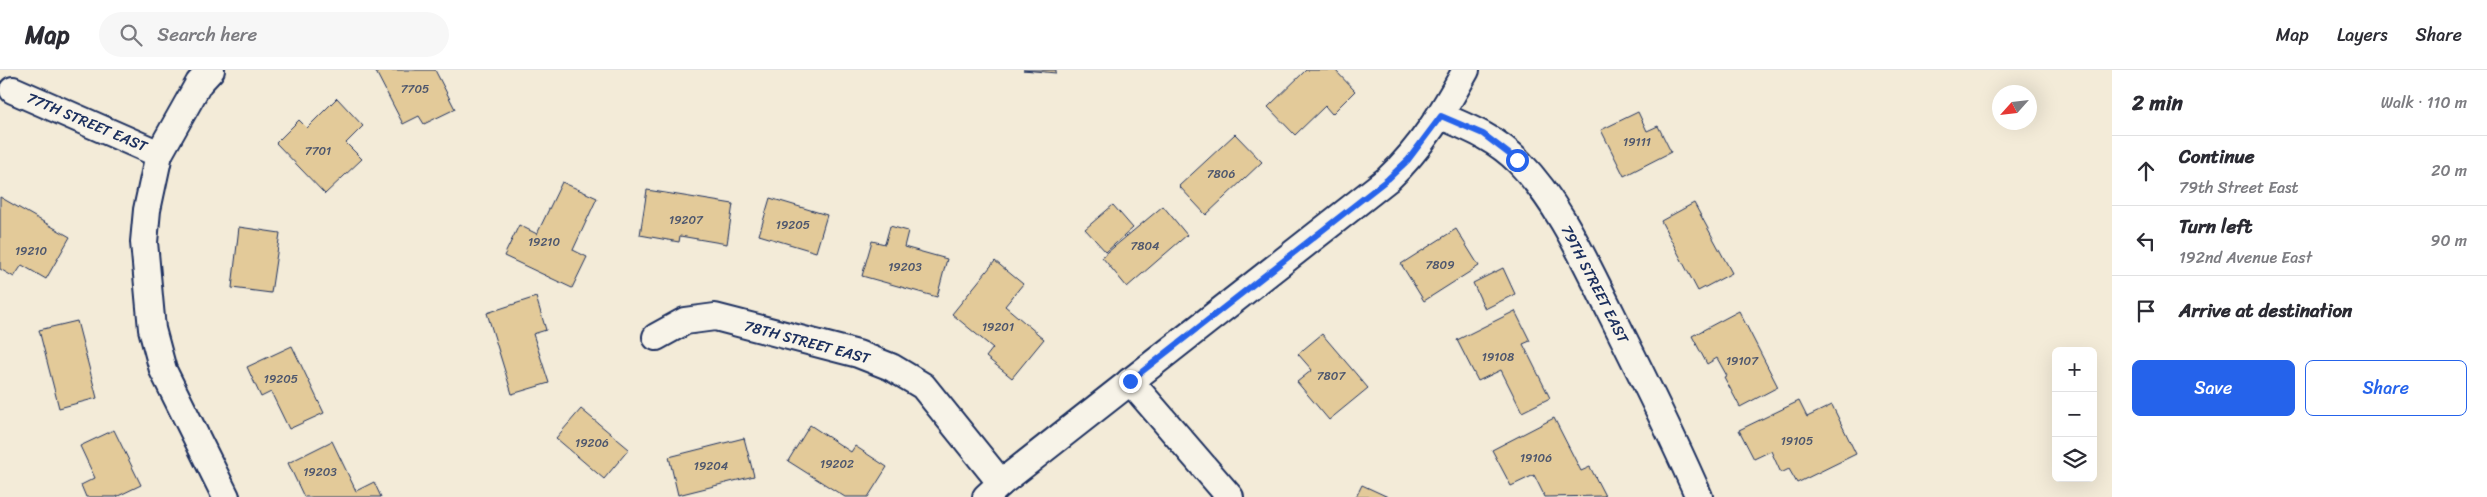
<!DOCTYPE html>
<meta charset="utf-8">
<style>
body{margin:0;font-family:Sriracha,sans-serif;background:#f7f7f7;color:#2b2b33}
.controls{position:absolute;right:15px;bottom:15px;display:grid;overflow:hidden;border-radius:8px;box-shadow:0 5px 20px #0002}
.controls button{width:45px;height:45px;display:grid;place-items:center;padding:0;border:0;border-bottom:1px solid #e1e1e2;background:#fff;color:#2b2b33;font:25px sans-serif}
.compass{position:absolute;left:1992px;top:15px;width:45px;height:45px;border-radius:50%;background:#fff;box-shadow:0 5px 20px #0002;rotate:243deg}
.stop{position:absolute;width:15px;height:15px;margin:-11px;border:4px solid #2563eb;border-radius:50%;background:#fff}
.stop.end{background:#2563eb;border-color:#fff;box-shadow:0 1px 5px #0008}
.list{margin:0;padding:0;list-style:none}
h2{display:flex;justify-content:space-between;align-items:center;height:65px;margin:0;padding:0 20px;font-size:21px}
h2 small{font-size:16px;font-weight:400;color:#7c7c81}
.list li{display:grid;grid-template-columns:32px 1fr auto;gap:15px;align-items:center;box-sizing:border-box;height:70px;padding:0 20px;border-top:1px solid #e1e1e2}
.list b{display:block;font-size:19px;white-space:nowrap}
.list p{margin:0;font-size:16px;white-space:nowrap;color:#7c7c81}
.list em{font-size:16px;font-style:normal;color:#7c7c81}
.actions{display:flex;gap:10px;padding:15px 20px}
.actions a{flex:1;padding:11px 0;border:1px solid #2563eb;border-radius:8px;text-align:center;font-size:18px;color:#2563eb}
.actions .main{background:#2563eb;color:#fff}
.icon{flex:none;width:28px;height:28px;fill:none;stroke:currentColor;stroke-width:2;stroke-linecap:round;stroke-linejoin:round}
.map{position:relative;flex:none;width:2112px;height:427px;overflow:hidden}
header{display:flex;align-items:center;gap:30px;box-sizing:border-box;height:70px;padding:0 25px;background:#fff;border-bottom:1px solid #e1e1e2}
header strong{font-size:24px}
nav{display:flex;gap:28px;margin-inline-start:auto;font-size:18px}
.search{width:350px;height:45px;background:#f7f7f7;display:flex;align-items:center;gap:12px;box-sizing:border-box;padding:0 18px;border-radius:28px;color:#7c7c81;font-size:19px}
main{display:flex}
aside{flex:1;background:#fff}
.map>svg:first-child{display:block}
</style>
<header>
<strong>Map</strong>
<div class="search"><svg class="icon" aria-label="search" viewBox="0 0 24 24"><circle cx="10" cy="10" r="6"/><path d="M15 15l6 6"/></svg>Search here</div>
<nav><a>Map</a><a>Layers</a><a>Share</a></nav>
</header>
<main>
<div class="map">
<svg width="2112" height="427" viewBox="0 0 2112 427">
<rect width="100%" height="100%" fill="#f3ebd8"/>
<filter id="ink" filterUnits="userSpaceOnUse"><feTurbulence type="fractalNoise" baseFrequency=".02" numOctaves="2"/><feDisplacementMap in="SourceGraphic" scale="10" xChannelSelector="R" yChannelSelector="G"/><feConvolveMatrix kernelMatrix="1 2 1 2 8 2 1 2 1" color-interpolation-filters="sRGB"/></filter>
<g filter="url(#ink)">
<g fill="#e3ca99" stroke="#1b2f5e">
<path d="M375,0h60l20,39 -31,15 -5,-8 -16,8z"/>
<path d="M1023,0h33v3z"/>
<path d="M1306,0h29l20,21 -23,23 -7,-8 -30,29 -27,-28z"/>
<path d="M337,28l26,28 -17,17 16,16 -37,35 -49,-51 23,-23 8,8z"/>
<path d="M1638,42l9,19 11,-5 13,26 -47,24 -23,-46z"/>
<path d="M1235,64l27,28 -56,53 -27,-29z"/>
<path d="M562,112l35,16 -24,52 14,7 -15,31 -68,-32 15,-31 18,9z"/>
<path d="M647,120l86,14 -6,40 -47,-8 -1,6 -39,-7z"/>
<path d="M0,127l70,40 -24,42 -24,-14 -8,12 -14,-8z"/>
<path d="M770,128l57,17 -11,37 -57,-17z"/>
<path d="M1694,133l38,70 -34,18 -37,-70z"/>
<path d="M1113,135l20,23 -27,24 -21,-23z"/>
<path d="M1163,136l24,29 -60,52 -25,-30z"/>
<path d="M890,156l18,5 -4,16 43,12 -10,38 -75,-21 10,-35 13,3z"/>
<path d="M239,157l41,6 -9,60 -39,-5z"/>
<path d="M1456,159l23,37 -55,35 -23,-37z"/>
<path d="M995,191l28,23 -18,22 39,33 -32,39 -26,-21 7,-9 -41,-34z"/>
<path d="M1503,198l12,26 -30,15 -12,-26z"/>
<path d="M536,227l10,33 -13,4 16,49 -37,11 -25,-81z"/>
<path d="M1515,241l15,30 -7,3 27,54 -28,14 -21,-42 -23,11 -21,-41z"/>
<path d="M1739,241l39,76 -38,20 -16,-30 3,-1 -10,-18 -10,6 -15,-28z"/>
<path d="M77,251l20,77 -38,10 -20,-78z"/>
<path d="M1322,264l46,54 -39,32 -32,-38 15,-12 -14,-16z"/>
<path d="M292,276l32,67 -35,16 -18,-37 -10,5 -14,-30z"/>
<path d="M1799,331l8,16 25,-12 24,49 -59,29 -8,-14 -8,4 -10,-22 -17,8 -15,-29z"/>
<path d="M581,339l48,40 -25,30 -48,-41z"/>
<path d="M1554,348l27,53 9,-4 15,29 -60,1 -11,-22 -23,11 -19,-36z"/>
<path d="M810,355l41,27 4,-6 32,21 -19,30h-23l-57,-36z"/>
<path d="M114,360l27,55 -25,12h-30l-5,-12 14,-7 -15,-32z"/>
<path d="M744,368l10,38 -76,19 -9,-38z"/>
<path d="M332,371l24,50 18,-9 7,15h-77l-16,-34z"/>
<path d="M1362,415l26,12h-32z"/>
</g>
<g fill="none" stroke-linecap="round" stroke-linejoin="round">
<defs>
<g id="street">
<path d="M13,20l146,64 -12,56 -3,32 8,87 11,41 63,127"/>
<path d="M1441,46c28,12 56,23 78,46 41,42 65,98 92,151 30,61 61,121 88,184"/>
<path d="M159,84l40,-71 12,-13"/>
<path d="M656,267l29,-16 30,-4 143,37 33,13 32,19 78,97"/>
<path d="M1130,311l100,116"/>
<path d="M986,427l15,-14 387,-304c34,-32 56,-69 78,-109"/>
</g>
</defs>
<use href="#street" stroke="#1b2f5e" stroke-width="30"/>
<use href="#street" stroke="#f7f3e8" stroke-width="26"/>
</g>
</g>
<g fill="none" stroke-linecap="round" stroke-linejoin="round" filter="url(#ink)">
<path stroke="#2563eb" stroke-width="6" d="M1130,311l258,-202 20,-19 33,-44 42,18 34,26"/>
</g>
<g text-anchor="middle" stroke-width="4" stroke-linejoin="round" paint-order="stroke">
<g font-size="12" fill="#4d566d">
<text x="415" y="23">7705</text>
<text x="1637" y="76">19111</text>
<text x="318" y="85">7701</text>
<text x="1221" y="108">7806</text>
<text x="686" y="154">19207</text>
<text x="793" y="159">19205</text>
<text x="544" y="176">19210</text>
<text x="1145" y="180">7804</text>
<text x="31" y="185">19210</text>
<text x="1440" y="199">7809</text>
<text x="905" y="201">19203</text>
<text x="998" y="261">19201</text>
<text x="1498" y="291">19108</text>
<text x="1742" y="295">19107</text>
<text x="1331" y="310">7807</text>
<text x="281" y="313">19205</text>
<text x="1797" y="375">19105</text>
<text x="592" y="377">19206</text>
<text x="1536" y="392">19106</text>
<text x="837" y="398">19202</text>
<text x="711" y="400">19204</text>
<text x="320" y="406">19203</text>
</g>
<g font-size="15" fill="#1b2f5e" stroke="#f7f3e8">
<text transform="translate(87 52) rotate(23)" y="5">77TH STREET EAST</text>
<text transform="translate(1595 214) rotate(63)" y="5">79TH STREET EAST</text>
<text transform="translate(807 272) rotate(15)" y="5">78TH STREET EAST</text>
</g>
</g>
</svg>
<div class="controls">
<button>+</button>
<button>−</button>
<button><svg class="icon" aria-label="layers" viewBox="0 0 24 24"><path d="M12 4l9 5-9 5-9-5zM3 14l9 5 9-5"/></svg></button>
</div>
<svg class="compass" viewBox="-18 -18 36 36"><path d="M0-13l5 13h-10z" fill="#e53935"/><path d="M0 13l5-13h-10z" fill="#7c7c81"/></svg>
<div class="stop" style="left:1517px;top:90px"></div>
<div class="stop end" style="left:1130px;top:311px"></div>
</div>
<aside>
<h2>2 min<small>Walk · 110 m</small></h2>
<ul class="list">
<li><svg class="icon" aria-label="ahead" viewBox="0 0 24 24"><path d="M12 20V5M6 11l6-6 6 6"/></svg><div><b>Continue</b><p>79th Street East</p></div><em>20 m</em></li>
<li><svg class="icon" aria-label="left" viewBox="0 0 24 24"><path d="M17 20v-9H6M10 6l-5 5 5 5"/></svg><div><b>Turn left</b><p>192nd Avenue East</p></div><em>90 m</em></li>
<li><svg class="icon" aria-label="arrive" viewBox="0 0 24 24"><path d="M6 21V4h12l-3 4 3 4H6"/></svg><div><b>Arrive at destination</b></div></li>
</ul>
<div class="actions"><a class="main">Save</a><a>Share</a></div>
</aside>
</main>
